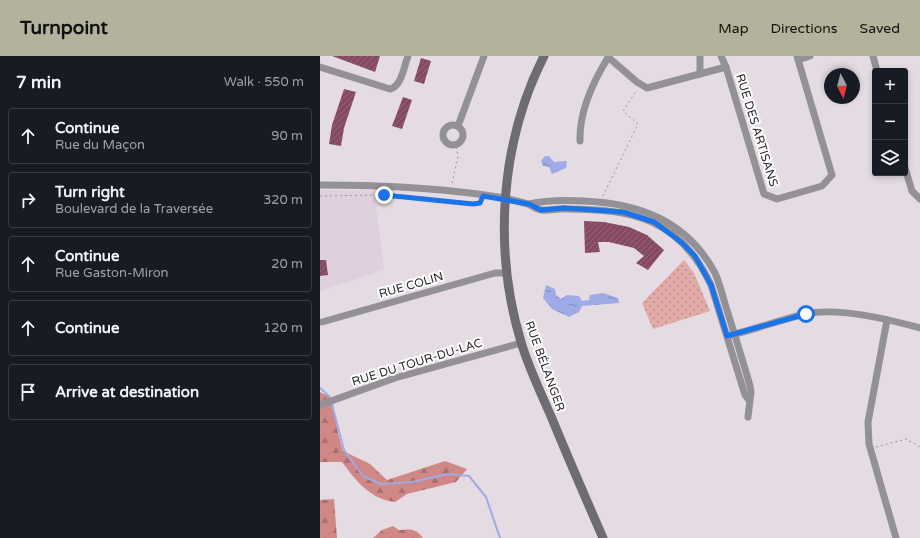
<!DOCTYPE html>
<meta charset="utf-8">
<style>
body{margin:0;font-family:"Varela Round",sans-serif;background:#242831;color:#f1f3f6}
.controls{position:absolute;right:12px;top:12px;display:grid;overflow:hidden;border-radius:4px;box-shadow:0 2px 6px #0003}
.controls button{width:36px;height:36px;display:grid;place-items:center;padding:0;border:0;border-bottom:1px solid #363941;background:#171b24;color:#f1f3f6;font:20px sans-serif}
.compass{position:absolute;left:504px;top:12px;width:36px;height:36px;border-radius:50%;background:#171b24;box-shadow:0 2px 6px #0003;rotate:173deg}
.stop{position:absolute;width:12px;height:12px;margin:-9px;border:3px solid #1a73e8;border-radius:50%;background:#fff}
.stop.end{background:#1a73e8;border-color:#fff;box-shadow:0 1px 4px #0008}
.list{margin:0;padding:0;list-style:none}
h2{display:flex;justify-content:space-between;align-items:center;height:52px;margin:0;padding:0 16px;font-size:17px}
h2 small{font-size:13px;font-weight:400;color:#9ea1a6}
.list li{display:grid;grid-template-columns:26px 1fr auto;gap:12px;align-items:center;box-sizing:border-box;height:56px;margin:0 8px 8px;padding:0 8px;border:1px solid #363941;border-radius:4px}
.list b{display:block;font-size:15px;white-space:nowrap}
.list p{margin:0;font-size:13px;white-space:nowrap;color:#9ea1a6}
.list em{font-size:13px;font-style:normal;color:#9ea1a6}
.icon{flex:none;width:22px;height:22px;fill:none;stroke:currentColor;stroke-width:2;stroke-linecap:round;stroke-linejoin:round}
.map{position:relative;flex:none;width:600px;height:482px;overflow:hidden}
header{display:flex;align-items:center;gap:24px;box-sizing:border-box;height:56px;padding:0 20px;background:#b3b29c;color:#111}
header strong{font-size:19px}
nav{display:flex;gap:22px;margin-inline-start:auto;font-size:14px}
main{display:flex}
aside{flex:1;background:#171b24}
.map>svg:first-child{display:block}
</style>
<header>
<strong>Turnpoint</strong>
<nav><a>Map</a><a>Directions</a><a>Saved</a></nav>
</header>
<main>
<aside>
<h2>7 min<small>Walk · 550 m</small></h2>
<ul class="list">
<li><svg class="icon" aria-label="ahead" viewBox="0 0 24 24"><path d="M12 20V5M6 11l6-6 6 6"/></svg><div><b>Continue</b><p>Rue du Maçon</p></div><em>90 m</em></li>
<li><svg class="icon" aria-label="right" viewBox="0 0 24 24"><path d="M7 20v-9h11M14 6l5 5-5 5"/></svg><div><b>Turn right</b><p>Boulevard de la Traversée</p></div><em>320 m</em></li>
<li><svg class="icon" aria-label="ahead" viewBox="0 0 24 24"><path d="M12 20V5M6 11l6-6 6 6"/></svg><div><b>Continue</b><p>Rue Gaston-Miron</p></div><em>20 m</em></li>
<li><svg class="icon" aria-label="ahead" viewBox="0 0 24 24"><path d="M12 20V5M6 11l6-6 6 6"/></svg><div><b>Continue</b></div><em>120 m</em></li>
<li><svg class="icon" aria-label="arrive" viewBox="0 0 24 24"><path d="M6 21V4h12l-3 4 3 4H6"/></svg><div><b>Arrive at destination</b></div></li>
</ul>
</aside>
<div class="map">
<svg width="600" height="482" viewBox="0 0 600 482">
<defs>
<pattern id="forest-firs" width="22" height="20" patternUnits="userSpaceOnUse"><rect width="22" height="20" fill="#cf8885"/><path d="M5 1l3.5 6h-7zM16 11l3.5 6h-7z" fill="#a86f6d"/></pattern>
<pattern id="park-dots" width="8" height="8" patternUnits="userSpaceOnUse"><rect width="8" height="8" fill="#e3aba8"/><path d="M2 2h.1M6 6h.1" fill="none" stroke="#b88b89" stroke-width="1.8" stroke-linecap="round"/></pattern>
<pattern id="water-ripples" width="26" height="14" patternUnits="userSpaceOnUse"><rect width="26" height="14" fill="#9eabe7"/><path d="M2 4q2-2 4 0t4 0M15 11q2-2 4 0t4 0" fill="none" stroke="#818bbb"/></pattern>
<pattern id="building-hatch" width="6" height="6" patternUnits="userSpaceOnUse"><rect width="6" height="6" fill="#864962"/><path d="M-1 1l2-2M0 6l6-6M5 7l2-2" fill="none" stroke="#946679"/></pattern>
</defs>
<rect width="100%" height="100%" fill="#e4dbe3"/>
<path fill="#dfd0de" d="M0,134l54,1 10,79 -64,21z"/>
<g fill="url(#forest-firs)">
<path d="M0,336l12,6 6,35 5,18 27,13 17,16 58,-19 22,8 -11,13 -49,12 -12,8c-25,-3 -39,-21 -53,-40h-22z"/>
<path d="M14,443l3,39h-17v-38z"/>
<path d="M73,470l6,4c11,-1 17,-2 24,8h-50l9,-8z"/>
</g>
<path fill="url(#park-dots)" d="M364,204l10,13 16,38 -57,18 -11,-26z"/>
<g fill="url(#water-ripples)">
<path d="M225,100h4l5,6 13,-1 -1,7 -14,6 -3,-7 -6,-1 -2,-5z"/>
<path d="M226,229l9,4 1,6 5,4 6,-4 12,1 3,5 7,-1 1,-5 13,-2 15,5 1,5 -37,3 -3,6 -10,5 -17,-8 -9,-11z"/>
</g>
<g fill="none" stroke-linecap="round" stroke-linejoin="round">
<path stroke="#9eabe7" stroke-width="2" d="M0,332l10,9 14,53 19,26 18,8 31,-2 36,-8 21,2 17,21 14,41"/>
</g>
<g fill="url(#building-hatch)">
<path d="M12,0h48l-5,16z"/>
<path d="M101,2l10,3 -7,23 -10,-3z"/>
<path d="M24,33l12,3 -12,36 -3,18 -12,-2 3,-19z"/>
<path d="M83,41l9,3 -10,29 -10,-3z"/>
<path d="M264,165l20,1 25,5 18,8 17,15 -16,20 -12,-7 8,-7 -10,-8 -25,-6h-11l2,10 -15,1z"/>
<path d="M0,204h6l2,15 -8,1z"/>
</g>
<g fill="none" stroke-linecap="round" stroke-linejoin="round">
<g stroke="#9d969c" stroke-width="1" stroke-dasharray="2 3" stroke-linecap="butt">
<path d="M132,127l6,-26 -2,-12"/>
<path d="M0,140l64,-1 89,9 7,-1 1,-2"/>
<path d="M283,140l35,-72 -15,-13 14,-21"/>
<path d="M556,391l30,-8 14,8"/>
</g>
<g stroke="#939195" stroke-width="7">
<path d="M401,0l5,11"/>
<path d="M553,0l4,15"/>
<path d="M288,1l29,25 10,6 79,-21 38,127 13,5 45,-13 10,-11 -35,-119"/>
<path d="M478,4l12,-4"/>
<path d="M0,11l70,22c12,-3 14,-23 18,-33"/>
<path d="M380,18v-18"/>
<circle cx="133" cy="79" r="10"/>
<path d="M138,70l26,-70"/>
<path d="M260,85c-1,-29 14,-61 29,-85"/>
<path d="M585,112l7,23 8,8"/>
<path d="M0,129c61,0 124,3 185,13 7,2 16,4 23,6 5,2 9,6 14,6 8,1 16,-2 24,-1 68,0 114,10 145,76l34,110 4,5"/>
<path d="M209,148c18,-4 36,-4 54,-3 56,2 104,20 132,72 5,11 8,25 12,37 8,26 16,51 23,76l1,6 -3,25"/>
<path d="M567,264l-19,102 1,22 27,94"/>
<path d="M2,266l173,-49h11"/>
<path d="M411,279c25,-6 49,-15 74,-21 32,-7 83,5 115,14"/>
<path d="M0,349l75,-27 126,-35"/>
</g>
<path stroke="#6e6c72" stroke-width="9" d="M224,0c-44,87 -51,193 -23,286 8,27 21,53 32,79 16,39 33,78 50,117"/>
</g>
<g fill="none" stroke-linecap="round" stroke-linejoin="round">
<path stroke="#1a73e8" stroke-width="5" d="M64,139l89,9 7,-1 3,-7 46,8 12,6 24,-2 58,4 31,10 27,20 14,14 16,29 16,51 79,-22"/>
</g>
<g text-anchor="middle" stroke-width="4" stroke-linejoin="round" paint-order="stroke">
<g font-size="12" fill="#2b272a" stroke="#fff">
<text transform="translate(437 74) rotate(73)" y="4">RUE DES ARTISANS</text>
<text transform="translate(91 229) rotate(-16)" y="4">RUE COLIN</text>
<text transform="translate(97 306) rotate(-17)" y="4">RUE DU TOUR-DU-LAC</text>
<text transform="translate(225 310) rotate(70)" y="4">RUE BÉLANGER</text>
</g>
</g>
</svg>
<div class="controls">
<button>+</button>
<button>−</button>
<button><svg class="icon" aria-label="layers" viewBox="0 0 24 24"><path d="M12 4l9 5-9 5-9-5zM3 14l9 5 9-5"/></svg></button>
</div>
<svg class="compass" viewBox="-18 -18 36 36"><path d="M0-13l5 13h-10z" fill="#e53935"/><path d="M0 13l5-13h-10z" fill="#9ea1a6"/></svg>
<div class="stop" style="left:486px;top:258px"></div>
<div class="stop end" style="left:64px;top:139px"></div>
</div>
</main>
